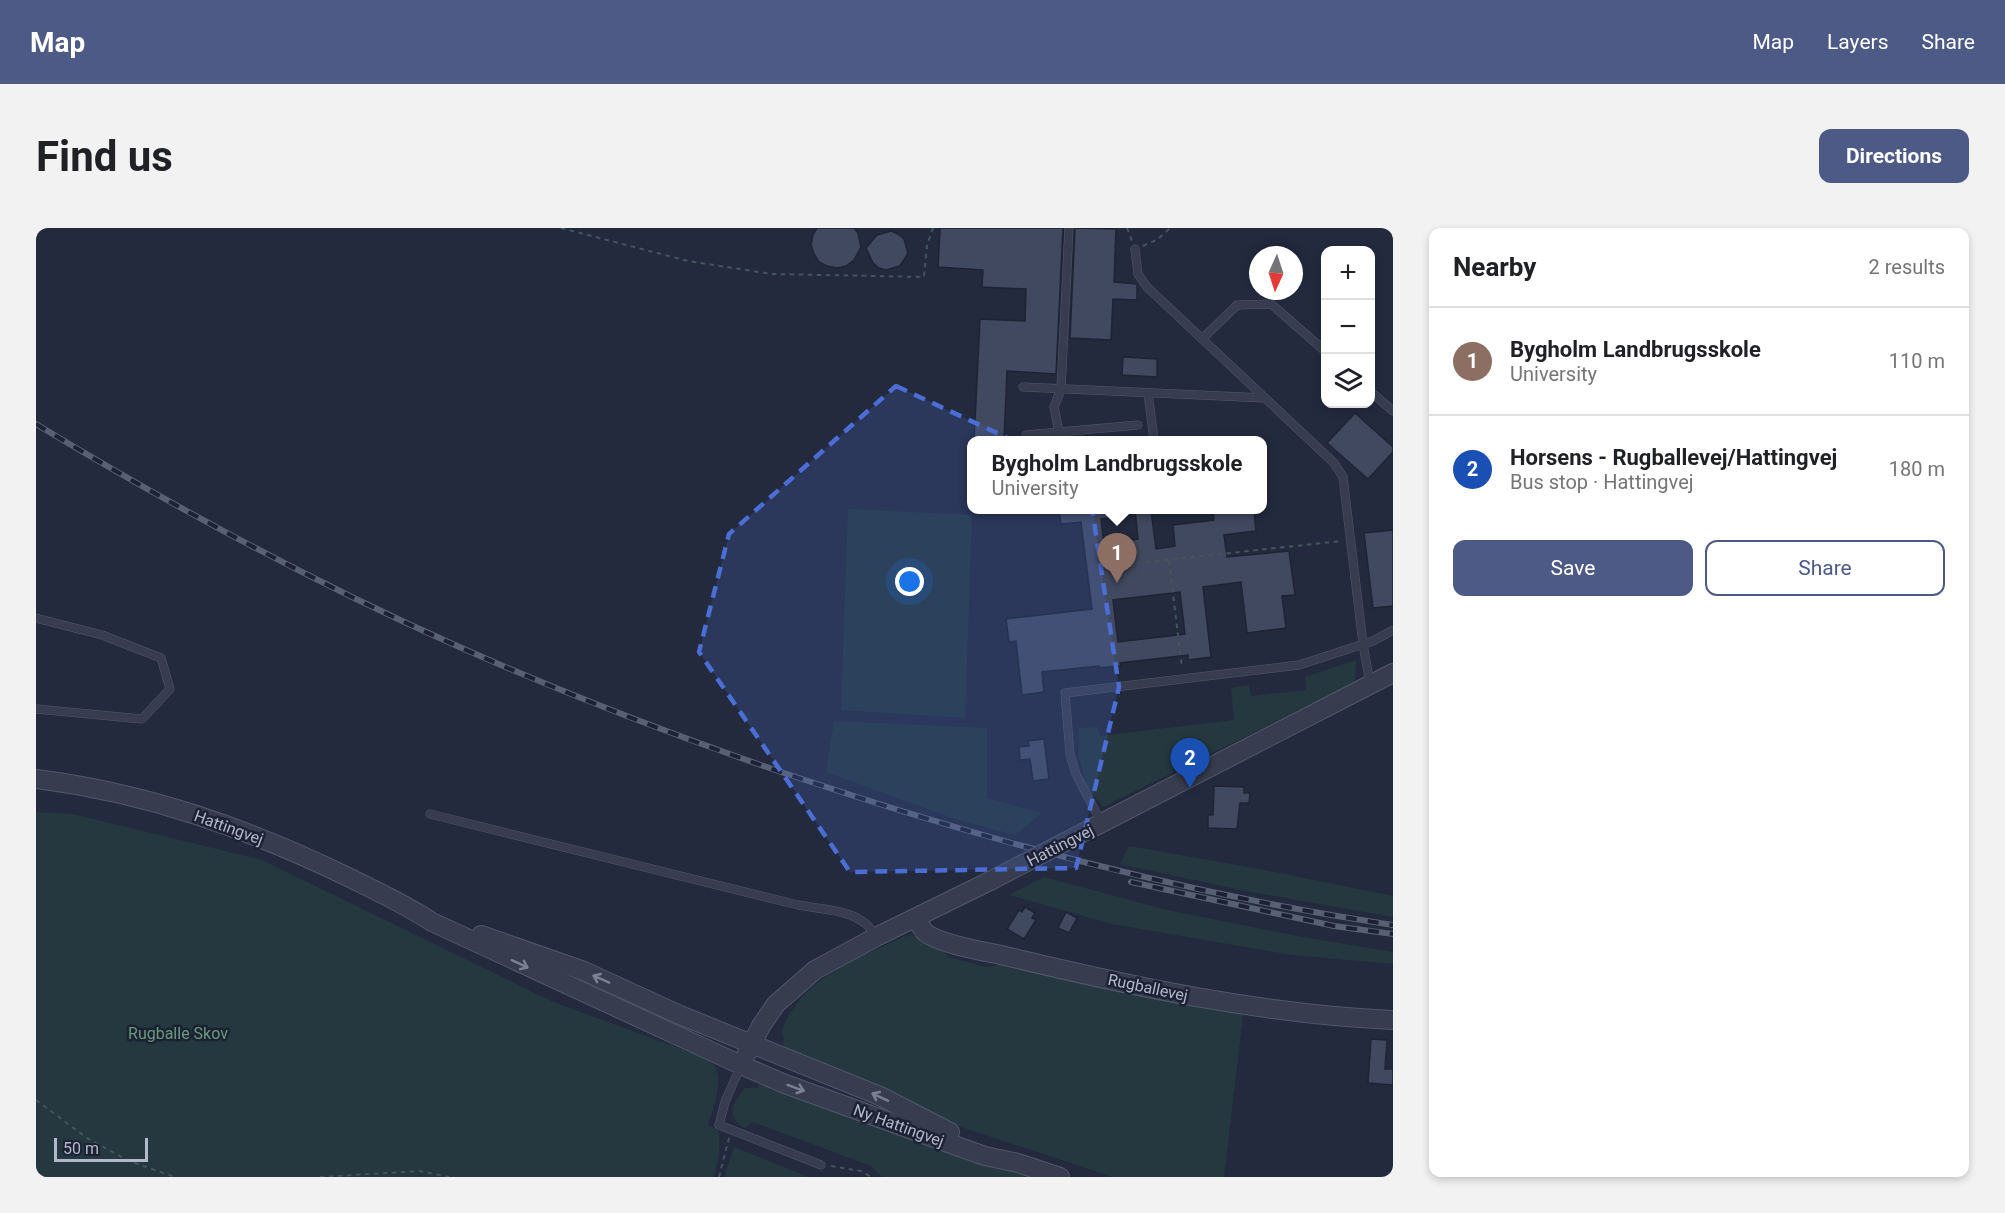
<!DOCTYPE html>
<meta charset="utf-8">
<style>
body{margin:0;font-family:Roboto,sans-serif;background:#f2f2f2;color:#202124}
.controls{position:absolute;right:18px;top:18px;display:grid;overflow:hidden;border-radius:12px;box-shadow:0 3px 9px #0003}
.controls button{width:54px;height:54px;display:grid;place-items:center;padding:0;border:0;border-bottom:2px solid #e0e0e0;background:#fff;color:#202124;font:30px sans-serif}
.compass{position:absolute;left:1213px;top:18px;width:54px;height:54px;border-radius:50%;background:#fff;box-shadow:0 3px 9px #0003;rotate:183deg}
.scale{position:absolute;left:18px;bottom:15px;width:94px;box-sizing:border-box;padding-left:6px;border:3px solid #b2b8c9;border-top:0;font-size:16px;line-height:21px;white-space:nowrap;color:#b2b8c9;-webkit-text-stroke:4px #1c2233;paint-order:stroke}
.you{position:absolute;left:874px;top:354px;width:21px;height:21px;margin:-15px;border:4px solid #fff;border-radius:50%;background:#1a73e8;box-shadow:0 0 0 9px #1a73e833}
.badge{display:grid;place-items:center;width:39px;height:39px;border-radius:50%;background:#4d5a85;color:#fff;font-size:20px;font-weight:700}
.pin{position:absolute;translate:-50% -50px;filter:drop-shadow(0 2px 3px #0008)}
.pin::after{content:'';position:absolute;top:32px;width:21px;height:18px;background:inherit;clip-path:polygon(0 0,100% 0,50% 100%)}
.popup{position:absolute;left:931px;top:208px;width:300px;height:78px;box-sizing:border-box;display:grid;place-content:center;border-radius:12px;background:#fff;filter:drop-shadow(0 2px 4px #0005);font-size:20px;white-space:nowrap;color:#757577}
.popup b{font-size:22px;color:#202124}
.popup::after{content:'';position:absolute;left:50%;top:100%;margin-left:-12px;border:12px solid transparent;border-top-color:#fff}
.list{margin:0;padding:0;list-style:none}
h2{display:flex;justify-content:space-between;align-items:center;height:78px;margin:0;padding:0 24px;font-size:26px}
h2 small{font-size:20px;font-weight:400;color:#757577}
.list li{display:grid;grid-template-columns:39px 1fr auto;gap:18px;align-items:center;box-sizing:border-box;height:108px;padding:0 24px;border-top:2px solid #e0e0e0}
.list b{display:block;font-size:22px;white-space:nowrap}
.list p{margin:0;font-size:20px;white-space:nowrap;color:#757577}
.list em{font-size:20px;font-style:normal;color:#757577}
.actions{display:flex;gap:12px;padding:18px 24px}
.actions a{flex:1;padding:14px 0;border:2px solid #4d5a85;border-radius:12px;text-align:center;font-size:21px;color:#4d5a85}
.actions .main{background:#4d5a85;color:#fff}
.icon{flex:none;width:33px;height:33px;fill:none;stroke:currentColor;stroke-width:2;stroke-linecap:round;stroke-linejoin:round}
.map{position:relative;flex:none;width:1357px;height:949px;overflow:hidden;border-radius:12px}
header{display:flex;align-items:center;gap:36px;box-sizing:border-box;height:84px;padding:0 30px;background:#4d5a85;color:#fff}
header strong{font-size:28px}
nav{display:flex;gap:33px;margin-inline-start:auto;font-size:21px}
.intro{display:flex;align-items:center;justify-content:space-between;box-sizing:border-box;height:144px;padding:0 36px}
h1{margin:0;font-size:42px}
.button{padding:15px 27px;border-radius:12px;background:#4d5a85;color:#fff;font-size:21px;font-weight:700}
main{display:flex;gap:36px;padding:0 36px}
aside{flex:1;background:#fff;border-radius:12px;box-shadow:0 3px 9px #0003}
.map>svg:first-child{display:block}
</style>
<header>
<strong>Map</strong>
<nav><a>Map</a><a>Layers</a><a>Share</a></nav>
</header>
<div class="intro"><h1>Find us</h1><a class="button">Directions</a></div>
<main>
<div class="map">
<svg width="1357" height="949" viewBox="0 0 1357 949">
<rect width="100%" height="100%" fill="#232a3e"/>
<g fill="#25383f">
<path d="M812,281l124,6 -7,203 -124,-8z"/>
<path d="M1320,432l-1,22 -252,125 -16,-20 -8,-29v-30l19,-1 2,9 134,-16 -3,-32 18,-3 2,11 55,-6 -1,-13z"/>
<path d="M798,493l153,7v70l55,15 -27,22 -57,-15 -132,-48z"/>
<path d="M0,584l37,2 189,46 289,141 160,59c15,18 3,45 -3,65l10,5c3,17 1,31 -4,47h-678z"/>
<path d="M1093,618l136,24 128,26v21l-147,-26 -126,-27z"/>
<path d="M1008,649l123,33 130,26 96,16v12l-101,-9 -180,-31 -103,-29z"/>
<path d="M876,707l27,12 10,10 37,10 18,-3 239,51 -19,162h-111l-164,-54 -42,-24 -119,-50 -5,-4 1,-7c-4,-8 0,-14 4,-21 22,-42 75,-61 115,-80z"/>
<path d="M725,855l10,3 -1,4 6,1 2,-4 253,90h-149l-11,-11 -118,-44 -8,6c-20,-11 -12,-26 0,-40h12z"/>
<path d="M698,919l74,30h-84z"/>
</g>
<g fill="#414960" stroke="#1e2435" stroke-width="1.5" fill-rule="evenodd">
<path d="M781,0h37l4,5 3,14 -7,13 -8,6 -9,2 -10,-2 -8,-4 -5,-8 -3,-9 2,-10z"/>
<path d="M904,0h123l-7,146 -49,-3 -3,70h-30l6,-122 45,2 1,-32 -44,-2 1,-17 -45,-3z"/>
<path d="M1039,0l41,1 -2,53 23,2v16l-24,-1 -2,41 -41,-2z"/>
<path d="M855,3l7,3 6,5 4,14 -8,13 -14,4 -7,-2 -6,-5 -7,-15 11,-13z"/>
<path d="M1087,129l34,2v18l-35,-2z"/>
<path d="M1319,185l38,34v5l-25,27 -41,-36z"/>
<path d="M1023,282h69v6l-27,3 3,25 34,-5 -3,-29h16l5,39 19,-3 -2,-21 41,-5 -1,-10h41l2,21 -32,4 3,22 62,-6 6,44 -13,1 4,32 -39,5 -6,-51 -38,5 8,70 -23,3v-5l-68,8 1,3 -22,2v-2l-57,6 2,20 -22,3 -6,-54 -7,1 -3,-23 86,-10 -11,-87 -20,2zM1144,364l5,42 -67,8 -5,-42z"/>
<path d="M1357,302v76l-20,2 -9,-75z"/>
<path d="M1008,511l5,40 -16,2 -3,-22 -10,1 -1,-13 10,-1 -1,-5z"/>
<path d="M1178,558l30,1v6h6l-1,10h-9l-3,26 -29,-1v-13h5z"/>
<path d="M989,679l10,6 -3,5 4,2 -12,19 -17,-10 12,-19 3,2z"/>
<path d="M1030,684l11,6 -8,15 -11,-5z"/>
<path d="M1335,811l16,1 -2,29h8v16l-25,-2z"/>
</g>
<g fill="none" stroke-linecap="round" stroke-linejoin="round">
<defs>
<g id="service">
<path d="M1099,21l3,25 9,13 187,176 9,14 20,167 7,40"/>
<path d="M1166,111l35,-34 34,-1 55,48"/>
<path d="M987,159l242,11"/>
<path d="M1334,163l23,20"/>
<path d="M1112,165l6,47"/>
<path d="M1023,204l-5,-25 7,-18 8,-161"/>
<path d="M990,207l112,-10"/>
<path d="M0,390l66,17 59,23 9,31 -28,30 -106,-10"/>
<path d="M394,586l368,91c27,5 64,4 77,31"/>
<path d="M1065,594l-25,-48 -6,-20 -5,-61 234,-28 74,-24 20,-11"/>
<path d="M705,837l-16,37 -6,23 102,40"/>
</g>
<g id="tertiary">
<path d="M0,551c111,14 211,49 312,98 28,14 57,27 84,45l309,143 44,19 180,65 20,7 33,7 42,14"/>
<path d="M1052,602l305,-157"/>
<path d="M880,690c3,5 6,12 10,15 14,11 56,18 75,22 128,31 260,59 392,65"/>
<path d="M445,707l103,36 96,44 200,81 70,36"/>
<path d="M711,825l14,-27 15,-22 39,-34 61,-33 116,-57"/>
</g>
</defs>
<use href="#service" stroke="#525869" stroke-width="9"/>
<use href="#tertiary" stroke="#525869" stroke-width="20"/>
<g stroke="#43555c" stroke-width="2" stroke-dasharray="4.5 4.5" stroke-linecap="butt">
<path d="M525,0l127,33 84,13 152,3 3,-32 6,-17"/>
<path d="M1091,0l5,13"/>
<path d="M1107,18l15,-7 12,-11"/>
<path d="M1133,333l13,107"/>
<path d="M1074,338l231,-25"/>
<path d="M0,872l51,38 42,23 46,16"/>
<path d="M795,938l30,5 10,6"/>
<path d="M284,949l100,-6 29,6"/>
<path d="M683,949l10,-39"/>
</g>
<use href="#service" stroke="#373d4e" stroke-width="8"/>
<use href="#tertiary" stroke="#373d4e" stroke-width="18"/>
<defs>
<g id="rail">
<path d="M0,196c88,53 177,103 268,149 154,79 316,144 480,200 198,67 402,121 609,152"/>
<path d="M1095,654l203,44 59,8"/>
</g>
</defs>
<use href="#rail" stroke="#586075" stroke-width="6"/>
<use href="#rail" stroke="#1c2233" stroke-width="4" stroke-dasharray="11" stroke-linecap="butt"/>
<defs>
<path id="tertiary-bridge" d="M956,652l96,-50"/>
</defs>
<use href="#tertiary-bridge" stroke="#525869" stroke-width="20" stroke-linecap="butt"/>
<use href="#tertiary-bridge" stroke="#373d4e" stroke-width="18"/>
</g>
<defs><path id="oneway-shaft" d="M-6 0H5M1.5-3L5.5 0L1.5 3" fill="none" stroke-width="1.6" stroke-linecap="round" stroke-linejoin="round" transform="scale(1.5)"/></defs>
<g stroke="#7b8192">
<use href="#oneway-shaft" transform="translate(484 736) rotate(25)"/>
<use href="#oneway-shaft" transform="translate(565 751) rotate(-156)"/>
<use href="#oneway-shaft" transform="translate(760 860) rotate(20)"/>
<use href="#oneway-shaft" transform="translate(844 869) rotate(-155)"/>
</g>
<path fill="#4a6ed4" fill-opacity="0.2" stroke="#4a6ed4" stroke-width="4.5" stroke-dasharray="12 8" stroke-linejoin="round" d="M860,158l191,89 32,212 -43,181 -226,4 -151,-220 30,-118z"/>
<g text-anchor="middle" stroke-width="5" stroke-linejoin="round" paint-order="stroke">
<g font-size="16" fill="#b2b8c9" stroke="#1c2233">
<text transform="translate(193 599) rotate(20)" y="6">Hattingvej</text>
<text transform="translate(1024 617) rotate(-27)" y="6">Hattingvej</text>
<text transform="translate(1112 759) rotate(12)" y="6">Rugballevej</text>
<text transform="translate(863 897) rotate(20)" y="6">Ny Hattingvej</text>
</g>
<g font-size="16" fill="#699b7c" stroke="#1c2233">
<text x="142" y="811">Rugballe Skov</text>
</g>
</g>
</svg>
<div class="controls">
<button>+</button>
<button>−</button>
<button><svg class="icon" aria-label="layers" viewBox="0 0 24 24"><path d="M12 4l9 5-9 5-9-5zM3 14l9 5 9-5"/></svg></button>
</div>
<svg class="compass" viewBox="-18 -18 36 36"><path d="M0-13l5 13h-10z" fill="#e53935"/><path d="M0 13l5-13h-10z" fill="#757577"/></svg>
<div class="scale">50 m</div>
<div class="you"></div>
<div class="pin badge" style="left:1081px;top:355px;background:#8d6e63">1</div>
<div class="popup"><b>Bygholm Landbrugsskole</b>University</div>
<div class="pin badge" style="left:1154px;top:560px;background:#1a4fb4">2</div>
</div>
<aside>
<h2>Nearby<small>2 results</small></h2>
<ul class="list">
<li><span class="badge" style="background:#8d6e63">1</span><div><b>Bygholm Landbrugsskole</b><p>University</p></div><em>110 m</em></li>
<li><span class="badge" style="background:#1a4fb4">2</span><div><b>Horsens - Rugballevej/Hattingvej</b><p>Bus stop · Hattingvej</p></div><em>180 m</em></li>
</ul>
<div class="actions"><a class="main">Save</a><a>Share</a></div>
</aside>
</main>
